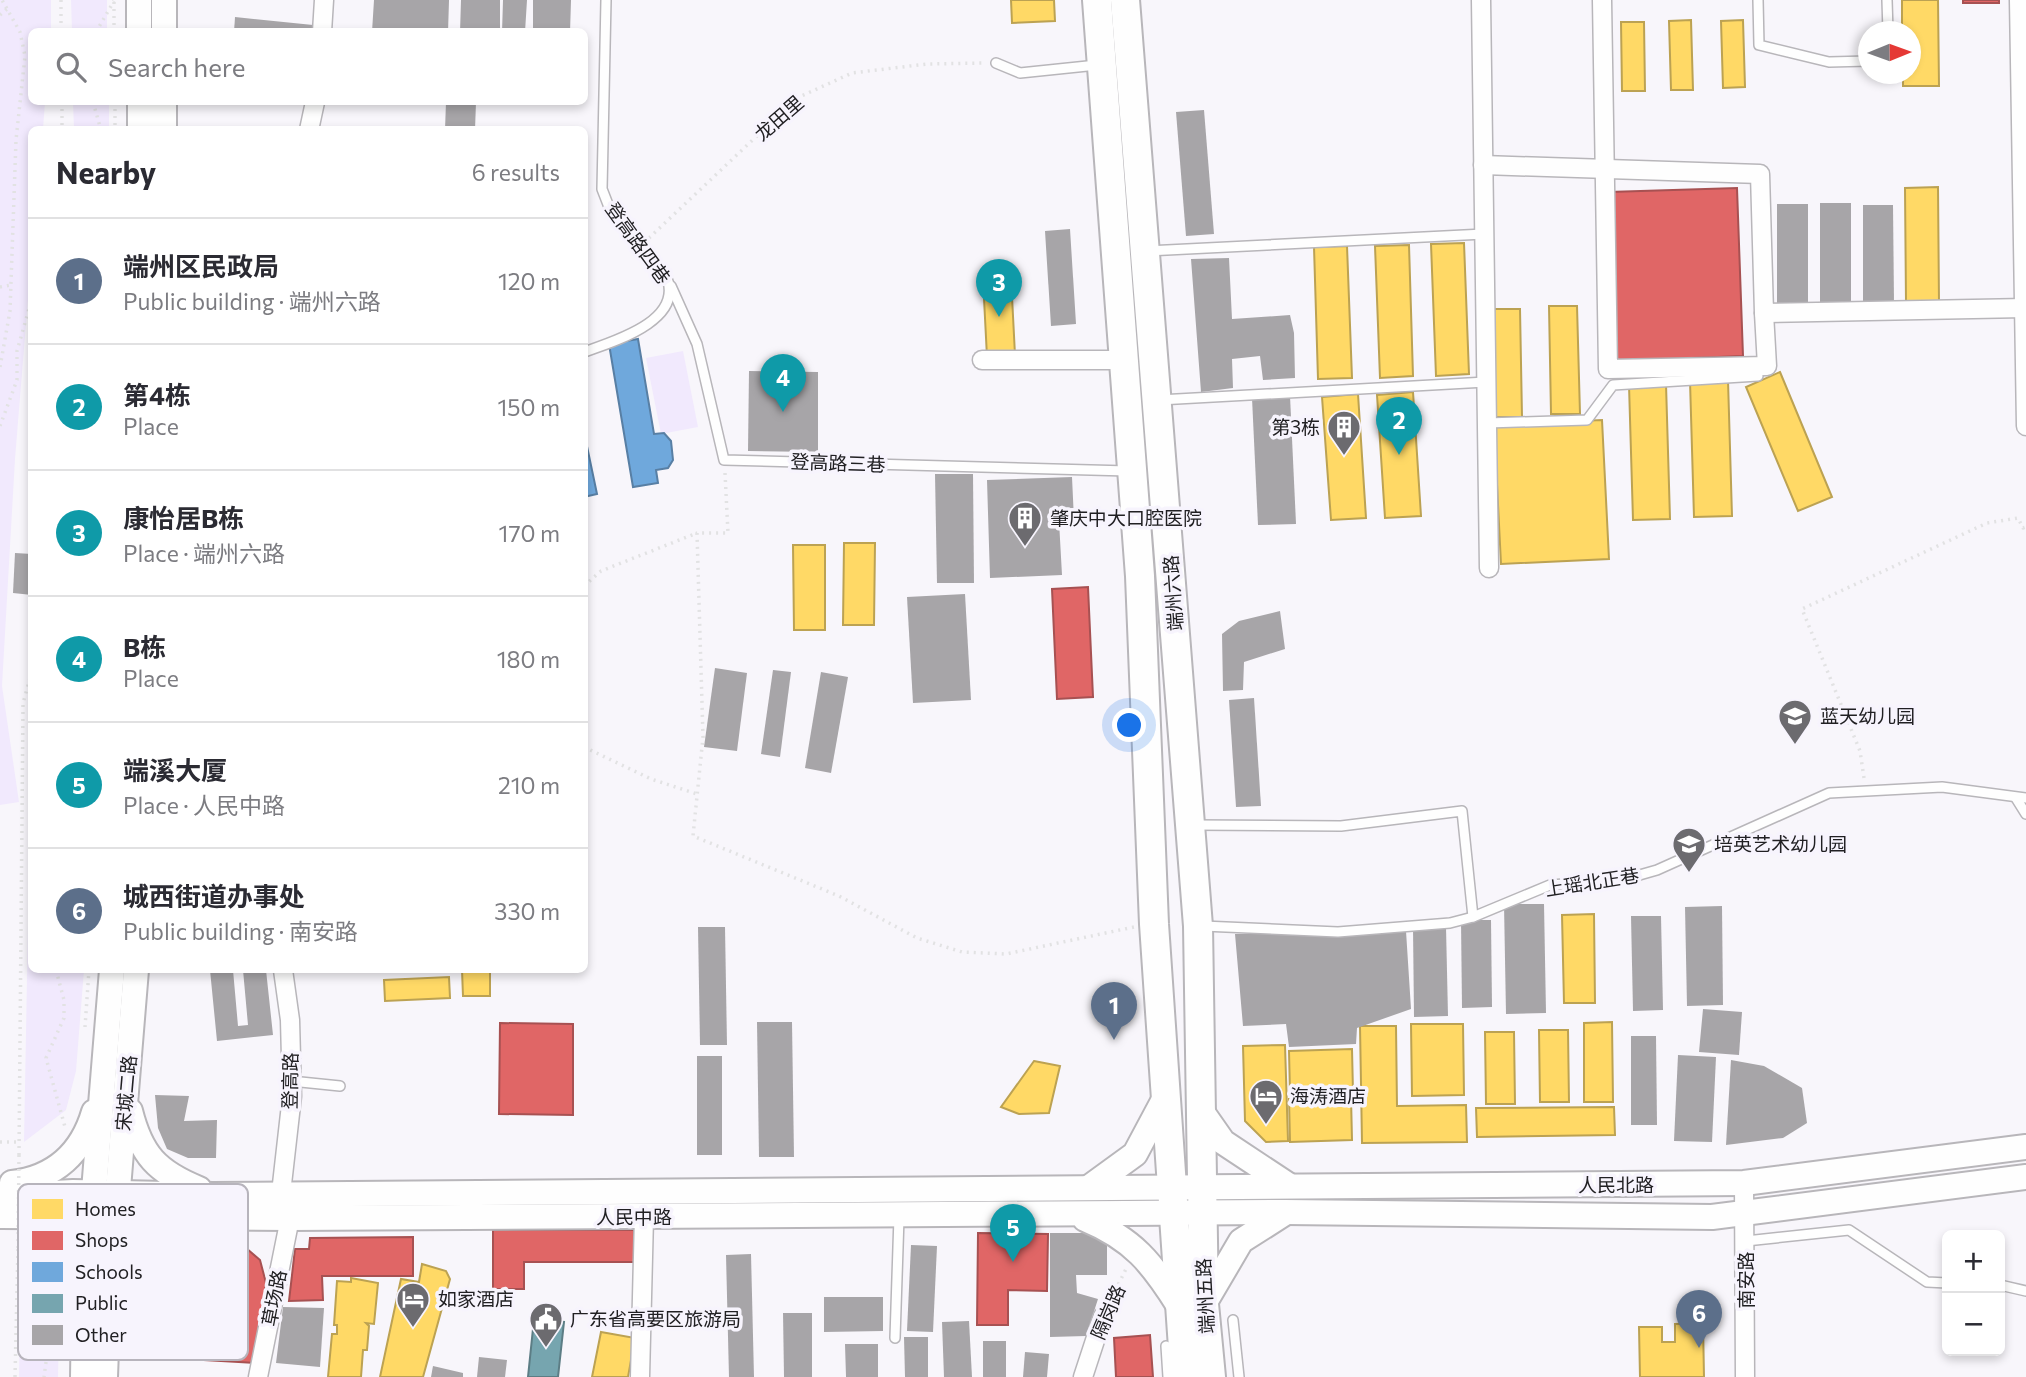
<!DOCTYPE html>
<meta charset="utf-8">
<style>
body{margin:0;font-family:Commissioner,"Noto Sans SC",sans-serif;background:#f2f2f3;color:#2b2b33}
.controls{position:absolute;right:21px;bottom:21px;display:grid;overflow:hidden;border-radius:10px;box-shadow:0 4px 10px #0003}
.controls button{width:63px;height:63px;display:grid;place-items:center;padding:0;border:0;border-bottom:2px solid #e1e1e2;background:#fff;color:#2b2b33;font:35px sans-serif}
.compass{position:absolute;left:1858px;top:21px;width:63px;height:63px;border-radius:50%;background:#fff;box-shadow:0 4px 10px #0003;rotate:89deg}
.you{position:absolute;left:1130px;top:726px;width:24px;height:24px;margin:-18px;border:5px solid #fff;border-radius:50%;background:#1a73e8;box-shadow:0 0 0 10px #1a73e833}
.badge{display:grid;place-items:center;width:46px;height:46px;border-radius:50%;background:#6c6b6f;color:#fff;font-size:23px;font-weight:700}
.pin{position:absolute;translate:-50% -58px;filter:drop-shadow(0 2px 4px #0008)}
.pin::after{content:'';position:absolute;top:37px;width:24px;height:21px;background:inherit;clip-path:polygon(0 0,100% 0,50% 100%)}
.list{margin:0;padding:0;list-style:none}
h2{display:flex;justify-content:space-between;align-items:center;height:91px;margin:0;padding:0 28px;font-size:30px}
h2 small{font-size:23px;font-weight:400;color:#7c7c81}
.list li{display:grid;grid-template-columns:46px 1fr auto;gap:21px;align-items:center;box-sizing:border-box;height:126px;padding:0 28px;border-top:2px solid #e1e1e2}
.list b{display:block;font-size:26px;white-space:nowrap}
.list p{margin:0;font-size:23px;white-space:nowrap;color:#7c7c81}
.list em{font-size:23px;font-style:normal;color:#7c7c81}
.icon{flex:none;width:38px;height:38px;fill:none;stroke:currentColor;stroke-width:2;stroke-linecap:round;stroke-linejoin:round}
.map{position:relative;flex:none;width:2026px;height:1377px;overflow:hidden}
.search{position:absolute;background:#fff;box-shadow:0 4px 10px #0003;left:28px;top:28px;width:560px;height:77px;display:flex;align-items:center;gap:18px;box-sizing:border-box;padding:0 24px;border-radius:10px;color:#7c7c81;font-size:26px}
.panel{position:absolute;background:#fff;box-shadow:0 4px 10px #0003;left:28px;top:126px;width:560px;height:847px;border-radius:10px}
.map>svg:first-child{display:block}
</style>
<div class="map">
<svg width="2026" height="1377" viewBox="0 0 2026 1377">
<rect width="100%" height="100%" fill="#f8f6fb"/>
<g fill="#f1e9fd">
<path d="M0,0h51v31l-19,1v70h13l-2,27 -11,1 -1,132 -16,197 -13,227 17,116 -19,3z"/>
<path d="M71,0h36v31h-35z"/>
<path d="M73,102h36v27h-35z"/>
<path d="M683,351l15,76 -37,7 -15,-76z"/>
<path d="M31,760l1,210h52l-8,101 -10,39 -42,32z"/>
<path d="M21,1254l39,33 -2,90h-39z"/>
</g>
<g fill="#ffd966" stroke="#bca252" stroke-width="2">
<path d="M1011,0h43l1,21 -43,2z"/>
<path d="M1902,0h36l1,86h-36v-12h7v-42h-8z"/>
<path d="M1691,20l2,70h-22l-2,-69z"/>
<path d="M1743,20l2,67 -22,1 -2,-67z"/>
<path d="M1621,22h23l1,69h-23z"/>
<path d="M1938,187l1,116h-33l-1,-115z"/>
<path d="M1464,243l5,131 -33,2 -5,-132z"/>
<path d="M1409,245l4,131 -33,2 -5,-132z"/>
<path d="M1347,246l5,132 -34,1 -4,-132z"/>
<path d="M1011,277l4,78 -28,2 -4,-78z"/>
<path d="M1549,306h28l3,108h-29z"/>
<path d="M1491,309h29l2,108h-29z"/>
<path d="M1780,372l52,125 -34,14 -52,-124z"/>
<path d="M1728,380l4,136 -38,1 -4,-136z"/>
<path d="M1666,384l4,135 -37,1 -4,-135z"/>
<path d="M1413,392l8,124 -36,2 -8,-123z"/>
<path d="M1358,394l8,124 -35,2 -9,-123z"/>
<path d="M1602,420l7,139 -108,5 -7,-139z"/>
<path d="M844,543h31l-1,82h-31z"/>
<path d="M793,545h32v85h-31z"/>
<path d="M1594,914l1,89h-31l-2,-88z"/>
<path d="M462,970h28v26h-27z"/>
<path d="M449,977l1,21 -65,3 -1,-21z"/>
<path d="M1612,1022l1,80h-29v-79z"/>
<path d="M1411,1024h52l1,71 -52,1z"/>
<path d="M1360,1026h36l1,80 69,-1 1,37 -105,1z"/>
<path d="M1539,1030h29l1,72h-29z"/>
<path d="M1485,1032h29l1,72h-29z"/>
<path d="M1285,1045l3,96 -22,1 -21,-21 -2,-75z"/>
<path d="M1352,1049l1,43 -63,1 -1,-42z"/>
<path d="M1034,1061l26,5 -11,47 -30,1 -18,-7z"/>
<path d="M1351,1097l1,43 -62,2 -1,-43z"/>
<path d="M1614,1107l1,28 -138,2 -1,-29z"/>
<path d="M422,1264l24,7 4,8 -27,98h-43l21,-98 18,3z"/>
<path d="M351,1278l27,5 -4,41 -8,-1 3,3 -2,24h-4l-2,27h-33l4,-43h5v-9h-3l3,-44 14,1z"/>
<path d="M1703,1323l1,54h-64l-1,-50h23v15h13v-18z"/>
<path d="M601,1332l34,6 -7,39h-36z"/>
</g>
<g fill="#e06666" stroke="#a75152" stroke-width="2">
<rect x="1963" y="0" width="36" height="3"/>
<path d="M1737,188l6,168 -128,5 -6,-169z"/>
<path d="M1088,587l5,110 -36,2 -5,-110z"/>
<path d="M500,1023l73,1v91l-74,-1z"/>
<path d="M493,1230h141v32h-110v27h-31z"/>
<path d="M978,1233l70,1 -1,57 -39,-1v35h-31z"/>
<path d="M413,1237v39h-91l1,24 -34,1 6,-52h14l1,-11z"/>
<path d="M246,1248l14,12 6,23 -10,80 -104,-6 4,-70 29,-36z"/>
<path d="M1150,1335l3,42h-37l-2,-39z"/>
</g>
<g fill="#6fa8dc" stroke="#587fa4" stroke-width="2">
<path d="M638,339l16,95 10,-1 7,8 2,19 -5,8 -12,2 2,13 -25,4 -24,-143z"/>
<path d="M584,432l13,62 -13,3z"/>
</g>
<path fill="#76a5af" stroke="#5c7d85" stroke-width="2" d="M534,1319l30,3 -6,55h-30z"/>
<g fill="#a7a5a8">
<path d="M374,0h75l-1,32h-76z"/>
<path d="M461,0h39v32h-40z"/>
<path d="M503,0h24l-2,32h-23z"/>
<path d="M533,0h38l-1,32h-37z"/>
<path d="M235,17l78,8 -1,7h-78z"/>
<path d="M446,102h30l-1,28h-30z"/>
<path d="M1204,110l10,124 -28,2 -10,-124z"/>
<rect x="1820" y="203" width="31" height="101"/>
<rect x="1777" y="204" width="31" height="101"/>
<path d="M1863,205h30l1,97h-31z"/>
<path d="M1070,229l6,95 -25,2 -6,-95z"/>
<path d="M1229,258l3,61 58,-4 4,18 1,45 -32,2 -3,-24 -28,3 1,29 -32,4 -10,-133z"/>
<path d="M749,371l69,1v80l-70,-1z"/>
<path d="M1290,396l6,128 -38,1 -6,-127z"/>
<path d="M935,474h38l1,109h-37z"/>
<path d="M1072,477l2,43 -15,1 3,54 -72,3 -3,-98z"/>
<path d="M15,553l17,1v41l-19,-2z"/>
<path d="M965,594l6,106 -58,3 -6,-106z"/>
<path d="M1280,611l5,38 -41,13 -1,28 -20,1 -1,-57 17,-13z"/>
<path d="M715,668l32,5 -10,78 -33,-4z"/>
<path d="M773,670l18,2 -11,85 -19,-3z"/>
<path d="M821,672l27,5 -17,96 -26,-5z"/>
<path d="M1254,698l7,108 -25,1 -7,-107z"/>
<path d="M1504,904h40l2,109 -40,1z"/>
<path d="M1722,906l1,99 -36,1 -2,-99z"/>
<path d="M1631,916h30l2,94 -30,1z"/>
<path d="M1461,920h30l1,87 -30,1z"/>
<path d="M698,927h27l2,118h-27z"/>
<path d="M1413,927h33l2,89 -34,1z"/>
<path d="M1406,931l5,78 -54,19 -1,16 -67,3 -3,-23 -43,2 -8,-92z"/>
<path d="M210,970h23l5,56 10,-1 -5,-55h23l7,65 -56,6z"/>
<path d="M1703,1009l39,3 -3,43 -40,-3z"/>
<path d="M757,1022h35l2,135h-35z"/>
<path d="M1631,1036h25l1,89h-26z"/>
<path d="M1678,1055l38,2 -4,85 -38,-1z"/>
<rect x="697" y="1056" width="25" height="99"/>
<path d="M1731,1060l33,6 38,22 5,35 -24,15 -57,7z"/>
<path d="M155,1095l34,1 -5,25 33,-1 -1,38h-28l-21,-9 -9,-21z"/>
<path d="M1050,1233h57v42h-31l1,18 21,6 -12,37 -36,1z"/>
<path d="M911,1245l26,1 -4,86 -26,-1z"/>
<path d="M751,1254l3,123h-25l-3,-122z"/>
<path d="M824,1297h59v34l-59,1z"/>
<path d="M283,1307l41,1 -4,59 -44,-4z"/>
<path d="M783,1313h29v64h-28z"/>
<path d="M969,1321l3,56h-28l-2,-55z"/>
<path d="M904,1337h24v40h-23z"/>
<rect x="983" y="1341" width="23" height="36"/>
<path d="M845,1344h33v33h-32z"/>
<path d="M1025,1352l24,2 -2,23h-24z"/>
<path d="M479,1357l28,3 -2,17h-28z"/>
<path d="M433,1366l30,7v4h-32z"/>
</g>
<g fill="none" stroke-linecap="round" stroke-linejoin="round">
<defs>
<g id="lane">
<path d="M1758,0l1,45 70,17 39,-1"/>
<path d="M1887,0l1,32"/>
<path d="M996,63l24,10 77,-8"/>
<path d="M1147,251l337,-17"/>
<path d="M671,286l26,58 27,116 404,11"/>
<path d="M584,352c32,-11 104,-33 81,-78l-56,-67 -7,-18 4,-189"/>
<path d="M1159,400l327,-18"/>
<path d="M1487,423l100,-3 26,-35 145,-9"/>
<path d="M2016,798l10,16"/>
<path d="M1194,825l147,1 121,-15 11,106"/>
<path d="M1203,926l135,6 112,-9 23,-6 77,-32 72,-5 35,-10 172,-77 113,-6 84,11"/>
<path d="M291,1081l49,5"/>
<path d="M1746,1241l103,-11 78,52 20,1"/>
<path d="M2000,1285l26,6"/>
<path d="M1233,1320l6,57"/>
<path d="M895,1338l4,-121"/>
<path d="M1166,1346l2,31"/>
</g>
<g id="street">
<path d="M1481,0l8,568"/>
<path d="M1602,0l6,369 159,-3 -3,-53"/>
<path d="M2019,0l7,426"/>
<path d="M322,32l2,-32"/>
<path d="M309,130l6,-28"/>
<path d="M1483,165l277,9 4,139 261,-5"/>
<path d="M982,360h143"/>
<path d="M1744,1183l1,194"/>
<path d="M281,1193l11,-97 -2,-76 -7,-50"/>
<path d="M258,1377l32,-159"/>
<path d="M640,1377l4,-160"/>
<path d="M1083,1377l20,-61"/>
</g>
<g id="secondary">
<path d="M139,0v32"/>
<path d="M164,32v-32"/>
<path d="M140,102v28"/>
<path d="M164,130v-28"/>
<path d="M130,1111c11,44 27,61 69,78"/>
<path d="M1202,1112l21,30 65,43"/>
<path d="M12,1183c43,-5 70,-30 82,-71"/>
<path d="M1091,1186l44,-32 32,-60"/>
<path d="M0,1196l73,-4 140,3 1531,-12 282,-36"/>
<path d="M0,1216l290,2 996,-6 426,5 314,-40"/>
<path d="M1085,1219c48,20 67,44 94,87"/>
<path d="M36,1231c26,10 41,38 46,64"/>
<path d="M116,1298c16,-42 30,-60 71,-78"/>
<path d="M1204,1304l37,-63 44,-28"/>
<path d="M83,1377l1,-64 28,-343"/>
<path d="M105,1377l2,-55 29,-352"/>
</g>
<g id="primary">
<path d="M1097,0l43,576 14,348 31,453"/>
<path d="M1125,0l73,926 6,378 7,73"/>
</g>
</defs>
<use href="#lane" stroke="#b8b6ba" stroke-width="12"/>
<use href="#street" stroke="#b8b6ba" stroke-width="21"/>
<use href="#secondary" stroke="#b8b6ba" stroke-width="28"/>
<use href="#primary" stroke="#b8b6ba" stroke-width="32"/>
<g stroke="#e2e2e3" stroke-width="3.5" stroke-dasharray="2 5" stroke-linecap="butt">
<path d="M61,0v32"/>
<path d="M114,2v30"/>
<path d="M0,15l8,-7"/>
<path d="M96,32l18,-31"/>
<path d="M62,102v28"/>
<path d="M93,102l8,28"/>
<path d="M115,102v28"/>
<path d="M649,238l148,-140 55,-25 75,-9 59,-1"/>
<path d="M0,287l11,-2"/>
<path d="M0,367l10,-56 6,-171 9,-84 -5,-24 -18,-32"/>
<path d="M0,426l17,-46v-29l15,-53"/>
<path d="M725,473l3,60h-31l6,204 -10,99 146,60 78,42 45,14 44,2 128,-27"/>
<path d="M584,586l17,-15 96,-38"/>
<path d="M584,747l67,32 46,15"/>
<path d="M1864,778l-4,-27 -58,-142 185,-86 31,-5 5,10 3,-1"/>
<path d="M56,970l8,30v18l-18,40 19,69"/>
<path d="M85,1027l4,-57"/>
<path d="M0,1142h19"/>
<path d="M19,1155l4,-452 9,-32"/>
<path d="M34,1252l1,52 13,43 -4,30"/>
<path d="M1109,1303l17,-34"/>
<path d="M15,1377l3,-129"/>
</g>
<use href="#lane" stroke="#fefefe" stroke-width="9"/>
<use href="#street" stroke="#fefefe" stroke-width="18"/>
<use href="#secondary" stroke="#fefefe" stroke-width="24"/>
<use href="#primary" stroke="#fefefe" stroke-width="28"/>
<path stroke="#e2e2e3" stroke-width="3.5" stroke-dasharray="2 5" stroke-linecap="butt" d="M18,1248l1,-93"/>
</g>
<defs>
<symbol id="building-pin" viewBox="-11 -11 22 30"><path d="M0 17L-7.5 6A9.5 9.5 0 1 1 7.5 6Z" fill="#6c6b6f" stroke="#f7f4fd"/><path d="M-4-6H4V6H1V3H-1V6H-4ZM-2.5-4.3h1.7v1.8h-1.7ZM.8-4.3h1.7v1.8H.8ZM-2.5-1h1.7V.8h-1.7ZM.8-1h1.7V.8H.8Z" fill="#fff"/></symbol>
<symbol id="school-pin" viewBox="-11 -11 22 30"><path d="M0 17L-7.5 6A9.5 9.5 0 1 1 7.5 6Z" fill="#6c6b6f" stroke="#f7f4fd"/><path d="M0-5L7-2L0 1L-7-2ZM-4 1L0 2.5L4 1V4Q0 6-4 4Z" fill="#fff"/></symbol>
<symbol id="hotel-pin" viewBox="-11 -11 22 30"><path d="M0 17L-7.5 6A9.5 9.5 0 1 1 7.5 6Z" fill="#6c6b6f" stroke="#f7f4fd"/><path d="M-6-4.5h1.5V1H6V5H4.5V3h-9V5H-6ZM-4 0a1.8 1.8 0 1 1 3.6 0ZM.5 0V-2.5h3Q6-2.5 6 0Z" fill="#fff"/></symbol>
<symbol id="civic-pin" viewBox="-11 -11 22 30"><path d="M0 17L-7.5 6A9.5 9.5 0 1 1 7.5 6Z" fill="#6c6b6f" stroke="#f7f4fd"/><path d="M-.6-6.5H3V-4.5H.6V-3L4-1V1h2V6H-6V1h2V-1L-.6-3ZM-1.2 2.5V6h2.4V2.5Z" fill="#fff"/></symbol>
</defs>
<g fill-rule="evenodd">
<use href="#building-pin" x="1325" y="408" width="38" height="52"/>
<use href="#building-pin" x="1006" y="499" width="38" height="52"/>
<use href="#school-pin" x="1776" y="697" width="38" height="52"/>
<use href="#school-pin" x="1670" y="825" width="38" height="52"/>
<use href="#hotel-pin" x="1247" y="1077" width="38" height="52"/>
<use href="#hotel-pin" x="394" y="1280" width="38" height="52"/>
<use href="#civic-pin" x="527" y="1300" width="38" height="52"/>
</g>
<g text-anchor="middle" stroke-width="7" stroke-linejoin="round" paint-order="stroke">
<g font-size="19" fill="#212023" stroke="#f7f4fd">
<text transform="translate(779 118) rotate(-41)" y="7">龙田里</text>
<text transform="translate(638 243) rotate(54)" y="7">登高路四巷</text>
<text transform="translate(838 463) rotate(2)" y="7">登高路三巷</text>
<text transform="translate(1173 593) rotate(-94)" y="7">端州六路</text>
<text transform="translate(1592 882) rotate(-9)" y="7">上瑶北正巷</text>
<text transform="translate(290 1081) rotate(-89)" y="7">登高路</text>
<text transform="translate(126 1093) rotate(-85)" y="7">宋城二路</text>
<text x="1616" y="1192">人民北路</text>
<text x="634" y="1224">人民中路</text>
<text transform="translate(1746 1280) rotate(-90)" y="7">南安路</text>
<text transform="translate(1205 1296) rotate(-93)" y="7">端州五路</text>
<text transform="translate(274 1298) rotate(-79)" y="7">草场路</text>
<text transform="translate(1108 1312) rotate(-67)" y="7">隔岗路</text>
</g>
<g font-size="19" fill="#212023" stroke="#f7f4fd" text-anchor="start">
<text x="1320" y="434" text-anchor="end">第3栋</text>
<text x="1050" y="525">肇庆中大口腔医院</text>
<text x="1820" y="723">蓝天幼儿园</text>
<text x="1714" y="851">培英艺术幼儿园</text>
<text x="1290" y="1103">海涛酒店</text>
<text x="438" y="1306">如家酒店</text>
<text x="570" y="1326">广东省高要区旅游局</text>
</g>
</g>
<rect x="18" y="1184" width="230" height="176" rx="10" fill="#f7f4fd" stroke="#b7b4bc" stroke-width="2"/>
<rect x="32" y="1199" width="31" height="20" fill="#ffd966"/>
<rect x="32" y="1231" width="31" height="19" fill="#e06666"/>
<rect x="32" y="1262" width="31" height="20" fill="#6fa8dc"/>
<rect x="32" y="1294" width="31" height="19" fill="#76a5af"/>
<rect x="32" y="1325" width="31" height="20" fill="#a7a5a8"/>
<g font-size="19" fill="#212023">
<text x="75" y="1216">Homes</text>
<text x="75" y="1247">Shops</text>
<text x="75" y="1279">Schools</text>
<text x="75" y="1310">Public</text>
<text x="75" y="1342">Other</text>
</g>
</svg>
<div class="controls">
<button>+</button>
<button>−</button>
</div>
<svg class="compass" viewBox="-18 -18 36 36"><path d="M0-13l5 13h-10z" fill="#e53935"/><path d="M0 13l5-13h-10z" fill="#7c7c81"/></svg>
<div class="you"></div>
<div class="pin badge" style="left:1114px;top:1040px;background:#5c6f8a">1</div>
<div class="pin badge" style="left:1399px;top:455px;background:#0f9aa8">2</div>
<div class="pin badge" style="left:999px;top:317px;background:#0f9aa8">3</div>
<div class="pin badge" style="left:783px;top:412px;background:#0f9aa8">4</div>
<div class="pin badge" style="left:1013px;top:1262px;background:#0f9aa8">5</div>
<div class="pin badge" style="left:1699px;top:1348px;background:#5c6f8a">6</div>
<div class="search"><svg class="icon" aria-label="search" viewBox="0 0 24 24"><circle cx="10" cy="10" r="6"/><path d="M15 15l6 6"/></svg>Search here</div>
<section class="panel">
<h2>Nearby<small>6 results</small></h2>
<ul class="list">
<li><span class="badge" style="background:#5c6f8a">1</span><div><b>端州区民政局</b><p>Public building · 端州六路</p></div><em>120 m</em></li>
<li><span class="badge" style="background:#0f9aa8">2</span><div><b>第4栋</b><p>Place</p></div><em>150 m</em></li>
<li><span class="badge" style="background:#0f9aa8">3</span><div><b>康怡居B栋</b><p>Place · 端州六路</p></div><em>170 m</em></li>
<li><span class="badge" style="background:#0f9aa8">4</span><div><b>B栋</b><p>Place</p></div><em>180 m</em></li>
<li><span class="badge" style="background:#0f9aa8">5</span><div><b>端溪大厦</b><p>Place · 人民中路</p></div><em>210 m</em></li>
<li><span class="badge" style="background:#5c6f8a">6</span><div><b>城西街道办事处</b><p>Public building · 南安路</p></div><em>330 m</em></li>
</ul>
</section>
</div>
